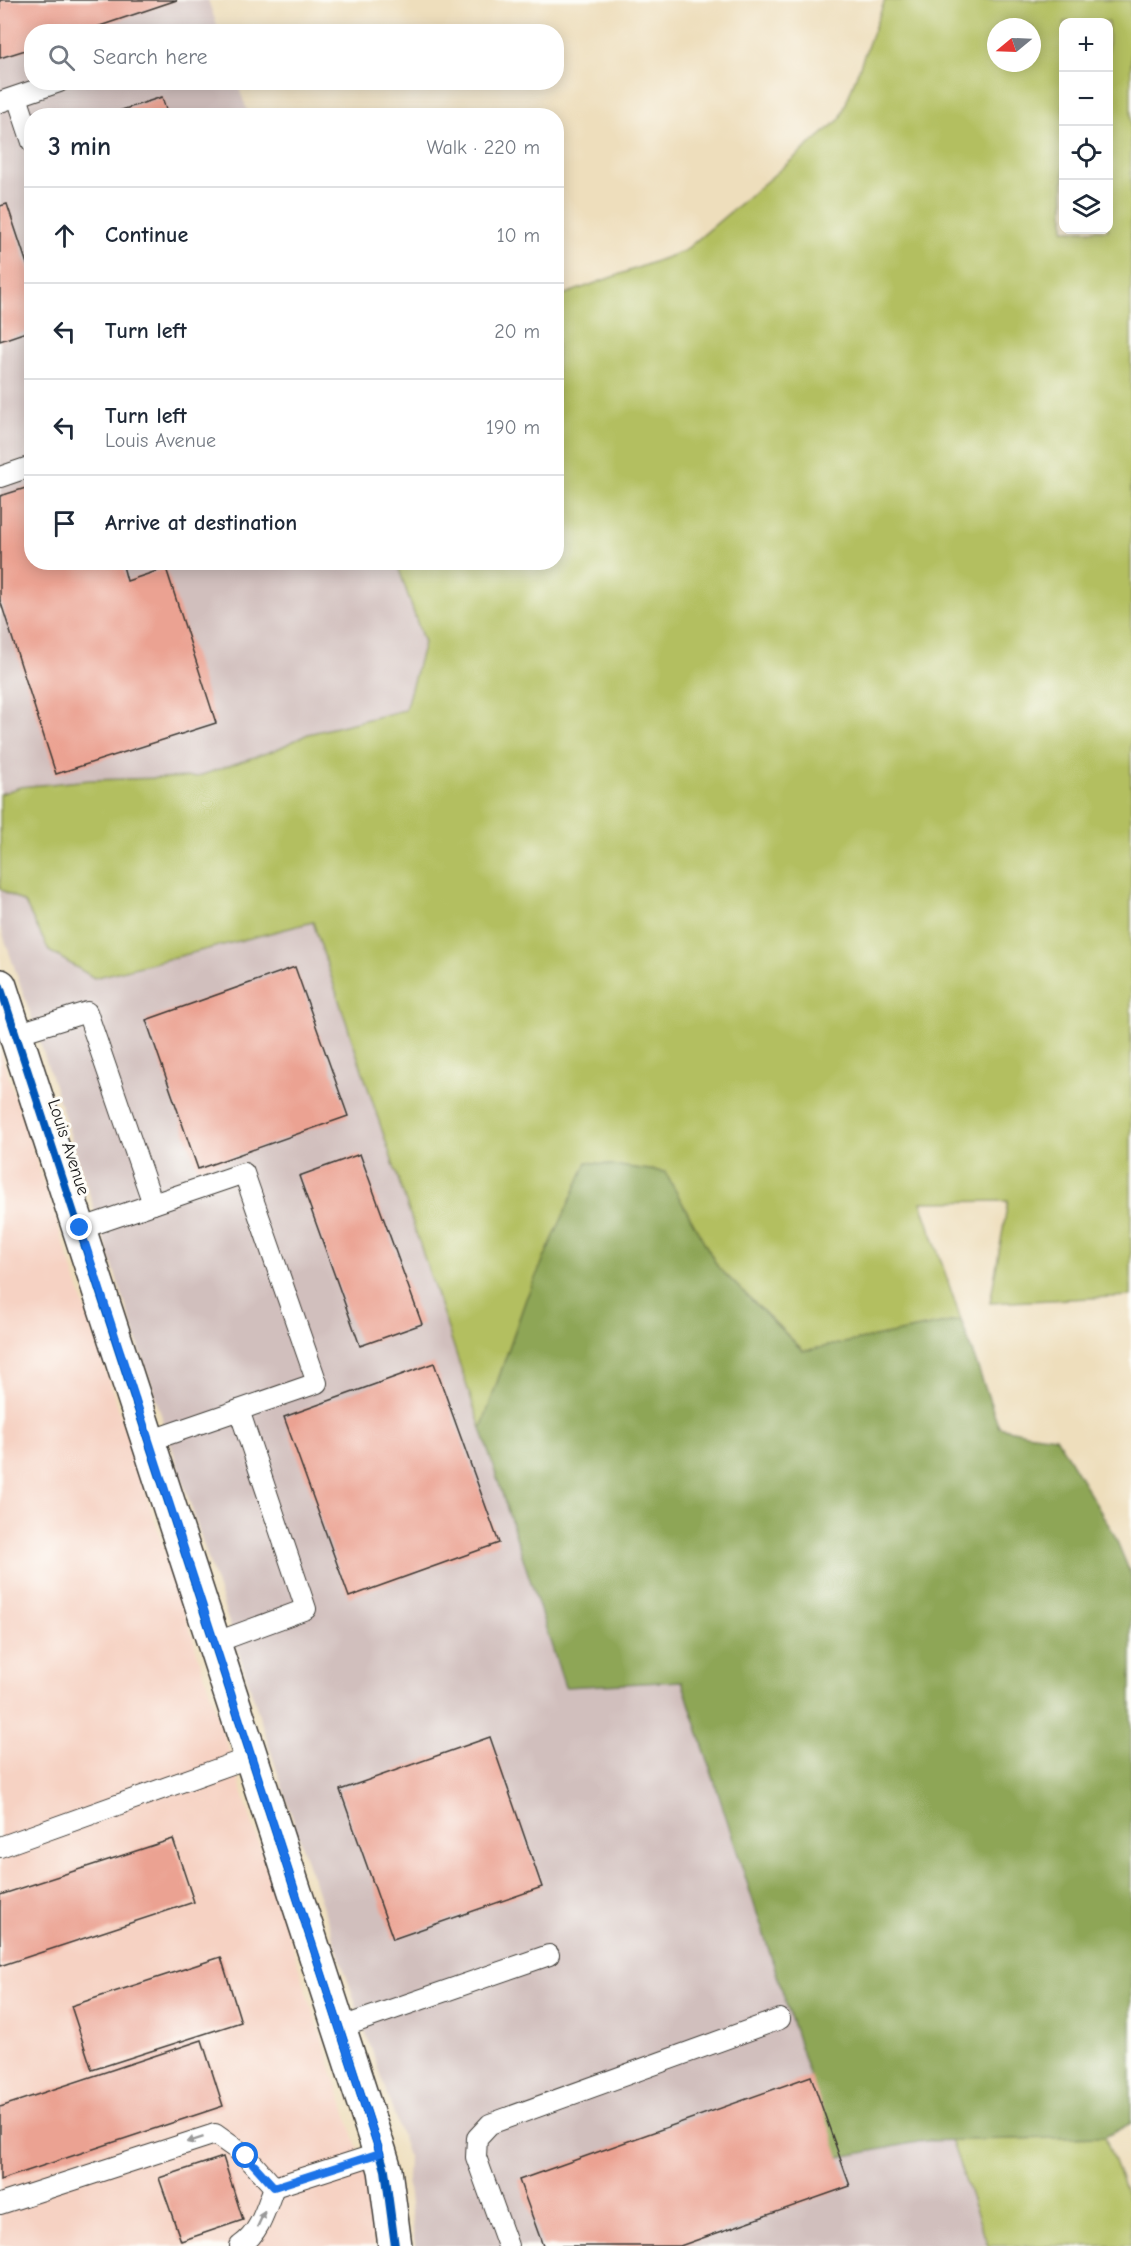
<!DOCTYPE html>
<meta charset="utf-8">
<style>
body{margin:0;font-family:"Comic Neue",sans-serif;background:#f6f6f7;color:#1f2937}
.controls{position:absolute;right:18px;top:18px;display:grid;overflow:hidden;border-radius:12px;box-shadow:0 3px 15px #0003}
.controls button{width:54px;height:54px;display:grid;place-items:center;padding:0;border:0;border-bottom:2px solid #e0e1e3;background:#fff;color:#1f2937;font:30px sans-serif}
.compass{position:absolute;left:987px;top:18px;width:54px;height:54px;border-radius:50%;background:#fff;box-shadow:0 3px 15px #0003;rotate:251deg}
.stop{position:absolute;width:18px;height:18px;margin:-14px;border:4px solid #1a73e8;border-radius:50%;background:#fff}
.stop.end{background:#1a73e8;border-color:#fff;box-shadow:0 2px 6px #0008}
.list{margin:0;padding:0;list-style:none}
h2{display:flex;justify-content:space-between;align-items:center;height:78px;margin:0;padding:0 24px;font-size:26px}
h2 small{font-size:20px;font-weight:400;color:#747a83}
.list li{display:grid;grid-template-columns:39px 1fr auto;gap:18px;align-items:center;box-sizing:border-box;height:96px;padding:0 24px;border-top:2px solid #e0e1e3}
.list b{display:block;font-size:22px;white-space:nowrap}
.list p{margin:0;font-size:20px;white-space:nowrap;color:#747a83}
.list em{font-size:20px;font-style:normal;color:#747a83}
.icon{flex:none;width:33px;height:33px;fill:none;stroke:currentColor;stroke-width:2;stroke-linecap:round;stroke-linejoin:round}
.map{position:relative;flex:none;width:1131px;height:2246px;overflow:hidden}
.search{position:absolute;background:#fff;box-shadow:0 3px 15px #0003;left:24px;top:24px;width:540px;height:66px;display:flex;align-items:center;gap:15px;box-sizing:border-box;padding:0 21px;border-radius:24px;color:#747a83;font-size:22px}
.panel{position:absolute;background:#fff;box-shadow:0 3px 15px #0003;left:24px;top:108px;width:540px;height:462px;border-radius:24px}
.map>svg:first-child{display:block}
</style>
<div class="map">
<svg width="1131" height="2246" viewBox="0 0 1131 2246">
<rect width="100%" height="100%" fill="#fdfcf7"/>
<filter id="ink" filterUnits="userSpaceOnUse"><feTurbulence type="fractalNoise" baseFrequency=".0167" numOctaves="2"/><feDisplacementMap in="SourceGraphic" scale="12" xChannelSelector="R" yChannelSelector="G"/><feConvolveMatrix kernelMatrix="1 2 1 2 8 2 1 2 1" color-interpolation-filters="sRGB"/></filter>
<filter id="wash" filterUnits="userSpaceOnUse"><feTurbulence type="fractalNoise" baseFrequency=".008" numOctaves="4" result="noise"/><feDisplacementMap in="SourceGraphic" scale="24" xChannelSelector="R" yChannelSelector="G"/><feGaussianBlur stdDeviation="1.35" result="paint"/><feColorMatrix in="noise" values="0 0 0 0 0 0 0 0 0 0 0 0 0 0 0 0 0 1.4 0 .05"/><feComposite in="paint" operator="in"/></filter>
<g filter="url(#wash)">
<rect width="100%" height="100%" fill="#eedebc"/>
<path fill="#f6d2c3" d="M0,1050l131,397 235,728 9,71h-375z"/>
<g fill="#d1bfbd">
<path d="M0,0h208l11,31 -187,1v50l205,1 12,32 -217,1v446l365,1 27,80 -19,67 -97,24 -33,16 -79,27 -106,3 -70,7 -20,7z"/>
<path d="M0,889l25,14 24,48 45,27 219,-56 252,765 117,-7 154,478 120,-24 39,112h-580l-8,-66 1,-24 -110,-321 -263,-808 -35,-101z"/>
</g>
<g fill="#b3bf61" stroke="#686e3e" stroke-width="1.5" fill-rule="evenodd">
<path d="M885,0h246v1296l-141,7 18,-102 -87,1 40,118 -157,31 -86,-84 -53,-95 -77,-10 -62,137 -45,130 -168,-507 -219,56 -45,-27 -24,-48 -25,-14v-95l20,-7 70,-7 106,-3 79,-27 33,-16 97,-24 19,-67 -27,-80 159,-1 1,-265 127,-46 156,-132zM1064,22h44v208h-44zM996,27h36v36h-36z"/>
<path d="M1105,2137l26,69v40h-143l-37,-106z"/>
</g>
<path fill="#8ea657" stroke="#55613a" stroke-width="1.5" d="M587,1162l78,10 53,95 85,84 158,-31 38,107 27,6 30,4 58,97 17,41v548l-26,14 -182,4 -87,17 -154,-477 -117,6 -84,-258 45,-130z"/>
<g id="blocks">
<g fill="#eba292">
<path d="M0,0h177l-95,32h-50v16l-32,10z"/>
<path d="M162,97l6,19h-62v-1z"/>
<path d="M7,204l25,75v51l-32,11v-135z"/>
<path d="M32,486v76h90l5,19 39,-13 50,155 -160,51 -56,-174v-104z"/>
<path d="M295,967l53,149 -150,53 -52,-149z"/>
<path d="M360,1154l62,170 -62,22 -61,-170z"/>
<path d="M434,1363l65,180 -150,54 -65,-180z"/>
<path d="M490,1737l52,150 -149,52 -53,-149z"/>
<path d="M173,1839l21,63 -194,64v-71z"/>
<path d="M221,1957l20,65 -149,48 -21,-64z"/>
<path d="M202,2040l21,66 -223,74v-73z"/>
<path d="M811,2076l39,110 -170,60h-137l-24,-66z"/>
<path d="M223,2157l20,63 -62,21 -22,-63z"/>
</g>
</g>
</g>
<g filter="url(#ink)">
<use href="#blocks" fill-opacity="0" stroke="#3c3934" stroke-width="1.5"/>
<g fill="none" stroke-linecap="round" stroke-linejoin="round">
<defs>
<g id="service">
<path d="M17,97l15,45"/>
<path d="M0,102l59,-20"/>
<path d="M0,477l32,-11"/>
<path d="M16,1034l71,-22 66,192"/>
<path d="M80,1229l164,-56 73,210 -78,27"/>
<path d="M149,1441l90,-31 67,199 -92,34"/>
<path d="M0,1847l251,-90"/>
<path d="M339,2028l210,-73"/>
<path d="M274,2187l106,-34"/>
<path d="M0,2204l215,-70 31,22 28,31"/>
<path d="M240,2246c20,-13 26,-38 34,-59"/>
<path d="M508,2246l-32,-89 1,-19 13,-14 290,-105"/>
</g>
<path id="tertiary" d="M0,986l380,1167 5,17 10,76"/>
</defs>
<use href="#service" stroke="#3c3934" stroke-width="22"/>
<use href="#tertiary" stroke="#3c3934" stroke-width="36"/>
<use href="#service" stroke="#fff" stroke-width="20"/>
<use href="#tertiary" stroke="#fff" stroke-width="33"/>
<defs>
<path id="cycleway" d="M0,986l380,1167 5,17 10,76"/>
</defs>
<use href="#cycleway" stroke="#fdfcf7" stroke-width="11"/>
<use href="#cycleway" stroke="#0057b8" stroke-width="8"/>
</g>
<defs><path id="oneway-solid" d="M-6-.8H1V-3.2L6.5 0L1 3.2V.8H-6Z" transform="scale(1.5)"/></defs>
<g fill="#999">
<use href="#oneway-solid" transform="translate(195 2140) rotate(162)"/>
<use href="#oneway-solid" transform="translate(261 2219) rotate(-65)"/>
</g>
</g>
<g fill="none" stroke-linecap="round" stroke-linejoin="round" filter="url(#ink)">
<path stroke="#1a73e8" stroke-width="8" d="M80,1228l300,925 -106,34 -28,-31"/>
</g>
<g text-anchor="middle" stroke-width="6" stroke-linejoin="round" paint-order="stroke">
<g font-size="18" fill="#1c1c1c" stroke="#fdfcf7">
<text transform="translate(69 1147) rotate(72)" y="6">Louis Avenue</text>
</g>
</g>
</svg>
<div class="controls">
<button>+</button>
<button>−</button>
<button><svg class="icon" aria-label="locate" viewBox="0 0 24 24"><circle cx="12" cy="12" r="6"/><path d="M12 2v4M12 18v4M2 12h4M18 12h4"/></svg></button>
<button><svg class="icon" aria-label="layers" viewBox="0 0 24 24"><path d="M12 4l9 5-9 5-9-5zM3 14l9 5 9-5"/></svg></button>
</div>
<svg class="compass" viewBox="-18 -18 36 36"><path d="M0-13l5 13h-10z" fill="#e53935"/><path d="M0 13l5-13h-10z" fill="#747a83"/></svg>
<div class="stop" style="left:246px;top:2156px"></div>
<div class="stop end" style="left:80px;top:1228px"></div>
<div class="search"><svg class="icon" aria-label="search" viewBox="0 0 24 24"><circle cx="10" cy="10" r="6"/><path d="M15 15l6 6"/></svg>Search here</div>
<section class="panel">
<h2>3 min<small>Walk · 220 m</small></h2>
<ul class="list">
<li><svg class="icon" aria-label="ahead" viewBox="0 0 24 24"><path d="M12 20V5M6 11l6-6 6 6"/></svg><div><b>Continue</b></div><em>10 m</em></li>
<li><svg class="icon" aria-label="left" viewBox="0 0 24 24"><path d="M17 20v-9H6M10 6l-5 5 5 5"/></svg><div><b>Turn left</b></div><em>20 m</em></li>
<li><svg class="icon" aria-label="left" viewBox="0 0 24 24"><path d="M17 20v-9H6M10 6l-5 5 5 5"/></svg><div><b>Turn left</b><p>Louis Avenue</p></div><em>190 m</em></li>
<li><svg class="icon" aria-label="arrive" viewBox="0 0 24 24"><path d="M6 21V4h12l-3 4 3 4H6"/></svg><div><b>Arrive at destination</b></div></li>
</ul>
</section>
</div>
